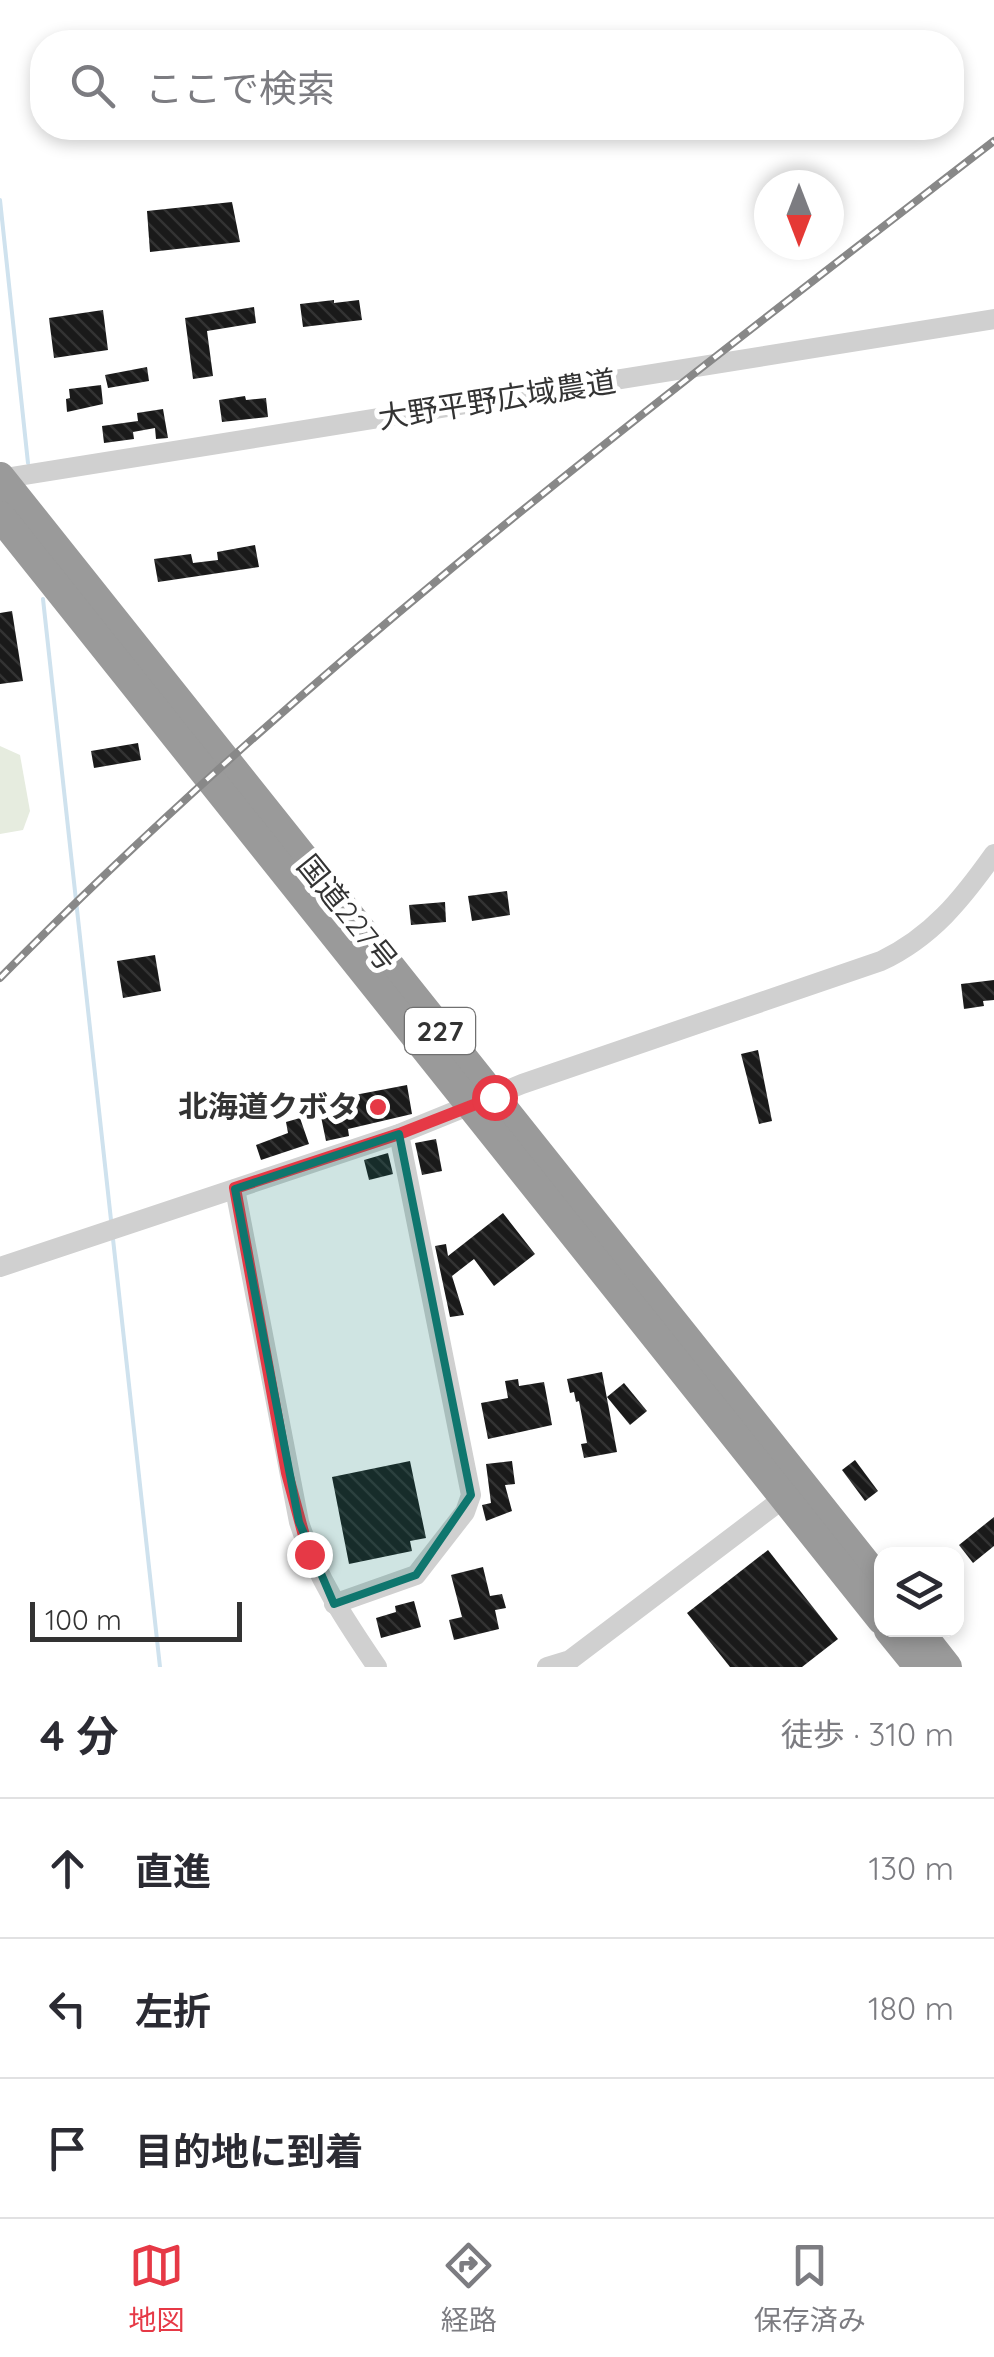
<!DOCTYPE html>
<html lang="ja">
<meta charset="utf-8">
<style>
body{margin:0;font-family:Quicksand,"Noto Sans JP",sans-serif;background:#f2f2f3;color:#2b2b33}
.controls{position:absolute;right:30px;bottom:30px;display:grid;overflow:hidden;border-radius:20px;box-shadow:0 5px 15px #0003}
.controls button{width:90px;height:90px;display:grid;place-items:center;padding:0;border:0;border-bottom:2px solid #e1e1e2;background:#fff;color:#2b2b33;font:50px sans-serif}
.compass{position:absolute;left:754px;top:170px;width:90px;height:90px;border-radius:50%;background:#fff;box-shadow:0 5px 15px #0003;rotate:180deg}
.scale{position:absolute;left:30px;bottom:25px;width:212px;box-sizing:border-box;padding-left:10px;border:5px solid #333;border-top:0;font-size:28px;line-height:35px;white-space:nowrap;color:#333;-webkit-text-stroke:8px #fff;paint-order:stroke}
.stop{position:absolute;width:30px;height:30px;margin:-22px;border:8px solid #e63946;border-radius:50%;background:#fff}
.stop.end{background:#e63946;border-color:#fff;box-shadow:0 2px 10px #0008}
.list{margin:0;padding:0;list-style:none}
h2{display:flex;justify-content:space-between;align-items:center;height:130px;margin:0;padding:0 40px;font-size:42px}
h2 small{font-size:32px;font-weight:400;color:#7c7c81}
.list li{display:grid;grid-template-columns:65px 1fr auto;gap:30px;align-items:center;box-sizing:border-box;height:140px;padding:0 40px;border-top:2px solid #e1e1e2}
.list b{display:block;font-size:38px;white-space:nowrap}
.list em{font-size:32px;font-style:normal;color:#7c7c81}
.icon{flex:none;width:55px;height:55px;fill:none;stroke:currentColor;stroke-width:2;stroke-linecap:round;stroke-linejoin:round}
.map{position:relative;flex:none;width:994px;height:1667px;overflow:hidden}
.search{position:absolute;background:#fff;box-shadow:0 5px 15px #0003;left:30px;right:30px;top:30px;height:110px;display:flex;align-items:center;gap:25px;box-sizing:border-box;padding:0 35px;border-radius:40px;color:#7c7c81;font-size:38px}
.sheet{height:550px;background:#fff}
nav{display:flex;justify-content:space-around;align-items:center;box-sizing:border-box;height:140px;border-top:2px solid #e1e1e2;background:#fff;font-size:28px;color:#7c7c81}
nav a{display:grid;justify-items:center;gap:5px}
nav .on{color:#e63946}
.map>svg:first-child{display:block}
</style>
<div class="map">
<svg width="994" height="1667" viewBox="0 0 994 1667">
<defs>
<pattern id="building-back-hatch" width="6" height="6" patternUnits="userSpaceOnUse" patternTransform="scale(2.5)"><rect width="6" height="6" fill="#1a1a1a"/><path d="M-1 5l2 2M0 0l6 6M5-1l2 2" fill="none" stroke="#333"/></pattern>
</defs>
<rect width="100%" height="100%" fill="#fff"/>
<path fill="#e6ecdf" d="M0,746l20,9 10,56 -7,19 -23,4z"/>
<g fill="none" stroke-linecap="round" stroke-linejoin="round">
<g stroke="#cfe2ee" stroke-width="4">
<path d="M0,200l28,263"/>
<path d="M43,599l68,621"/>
<path d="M113,1239l47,428"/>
</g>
</g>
<g fill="url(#building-back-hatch)">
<path d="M232,202l8,40 -90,10 -3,-41z"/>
<path d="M334,300v3l25,-3 3,20 -59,7 -3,-23z"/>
<path d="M254,307l2,16 -49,8 6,45 -20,3 -8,-61z"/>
<path d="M103,310l5,40 -54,8 -5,-40z"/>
<path d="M147,367l2,14 -41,7 -3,-13z"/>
<path d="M101,385l2,19 -36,8 -1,-13 4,-1 -1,-9z"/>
<path d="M245,396l1,4 20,-2 2,19 -46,5 -3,-22z"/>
<path d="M163,409l5,29 -12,1 -1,-11 -22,4 1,7 -30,4 -2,-17 36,-5 -1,-8z"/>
<path d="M255,545l4,22 -101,15 -4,-23 37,-5 2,9 25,-3 -1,-8z"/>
<path d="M12,611l11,70 -23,3v-71z"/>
<path d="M138,743l3,17 -47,8 -3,-17z"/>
<path d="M507,891l3,24 -38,6 -4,-25z"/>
<path d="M445,902l1,20 -35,3 -2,-20z"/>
<path d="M155,955l6,36 -38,7 -6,-37z"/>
<path d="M994,980v20l-11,1 1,5 -20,3 -3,-25z"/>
<path d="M758,1050l14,71 -13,3 -18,-70z"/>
<path d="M407,1085l5,29 -64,15 1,7 -23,5 -8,-39z"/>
<path d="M300,1118l9,26 -48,16 -5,-15 32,-12 -2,-11z"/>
<path d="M436,1139l6,32 -20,4 -7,-32z"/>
<path d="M388,1153l5,21 -24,6 -5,-20z"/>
<path d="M503,1213l32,41 -41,32 -20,-27 -22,17 12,39 -14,2 -15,-71 11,-2 2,12z"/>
<path d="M602,1372l15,80 -33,6 -3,-14 6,-1 -8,-42 -3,1 -2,-10 -4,1 -3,-14z"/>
<path d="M518,1379l1,7 25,-4 8,43 -64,14 -7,-36 27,-5 -3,-17z"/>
<path d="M624,1383l23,28 -17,14 -23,-28z"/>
<path d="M855,1460l23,31 -13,10 -23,-31z"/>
<path d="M410,1461l16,77 -16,3 2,10 -63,13 -17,-87z"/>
<path d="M512,1461l3,23 -10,1 7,26 -26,10 -4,-16 9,-2 -5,-39z"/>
<path d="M994,1517v29l-21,17 -14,-18z"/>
<path d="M768,1550l70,89 -36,28h-72l-43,-54z"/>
<path d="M483,1567l7,29 12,-2 4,14 -11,2 4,19 -45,11 -5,-20 13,-3 -11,-42z"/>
<path d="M414,1601l7,26 -40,11 -5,-20 20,-6 -1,-6z"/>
</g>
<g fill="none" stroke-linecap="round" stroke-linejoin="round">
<g stroke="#d0d0d0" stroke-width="20">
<path d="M0,479l994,-160"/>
<path d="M235,1189l64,333c17,55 46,98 78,145"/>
<path d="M0,1267l399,-133 123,-50 359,-123c51,-24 81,-62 113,-107"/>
<path d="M334,1604l82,-29 49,-63 6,-17 -72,-361"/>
<path d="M547,1667l23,-7 214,-162"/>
</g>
<g stroke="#9a9a9a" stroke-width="30">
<path d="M0,477l882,1107"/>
<path d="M0,516l882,1104"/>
<path d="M889,1630l30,37"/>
<path d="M918,1630l29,37"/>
</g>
<defs>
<path id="rail" d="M0,978c306,-311 650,-571 994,-837"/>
</defs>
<use href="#rail" stroke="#888" stroke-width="8"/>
<use href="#rail" stroke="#fff" stroke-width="4" stroke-dasharray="11" stroke-linecap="butt"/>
</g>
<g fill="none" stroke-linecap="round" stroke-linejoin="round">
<path stroke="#e63946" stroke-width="12" d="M309,1554l-22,-81 -52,-285 164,-54 95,-37"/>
</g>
<path fill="#0f766e" fill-opacity="0.2" stroke="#0f766e" stroke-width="8" stroke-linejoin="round" d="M399,1134l72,361 -55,80 -82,29 -35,-82 -64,-333z"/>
<circle fill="#e63946" stroke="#fff" stroke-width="4" cx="378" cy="1107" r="10"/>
<g text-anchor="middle" stroke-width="10" stroke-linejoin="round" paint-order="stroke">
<rect fill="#fff" stroke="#707070" stroke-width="2.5" x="405" y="1008" width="70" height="46" rx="8"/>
<g font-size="28" font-weight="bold" fill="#333">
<text x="440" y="1041">227</text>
</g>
<g font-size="30" fill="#333" stroke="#fff">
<text transform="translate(497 400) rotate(-9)" y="10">大野平野広域農道</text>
<text transform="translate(347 913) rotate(51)" y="10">国道227号</text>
</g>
<g font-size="30" font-weight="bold" fill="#333" stroke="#fff" text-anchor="end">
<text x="358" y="1117">北海道クボタ</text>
</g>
</g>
</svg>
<div class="controls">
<button><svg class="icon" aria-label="layers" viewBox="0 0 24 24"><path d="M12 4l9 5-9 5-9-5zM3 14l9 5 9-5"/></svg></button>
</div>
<svg class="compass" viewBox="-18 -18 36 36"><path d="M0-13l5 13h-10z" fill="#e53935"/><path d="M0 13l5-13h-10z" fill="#7c7c81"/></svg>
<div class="scale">100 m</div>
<div class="stop" style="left:494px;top:1097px"></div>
<div class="stop end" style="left:309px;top:1554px"></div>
<div class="search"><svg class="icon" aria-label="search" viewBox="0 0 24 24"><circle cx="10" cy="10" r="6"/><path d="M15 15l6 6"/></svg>ここで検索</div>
</div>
<section class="sheet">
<h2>4 分<small>徒歩 · 310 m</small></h2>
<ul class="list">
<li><svg class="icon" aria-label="ahead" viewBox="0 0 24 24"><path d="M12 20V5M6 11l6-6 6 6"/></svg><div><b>直進</b></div><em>130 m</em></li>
<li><svg class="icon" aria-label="left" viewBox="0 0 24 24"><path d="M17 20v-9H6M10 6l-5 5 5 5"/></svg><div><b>左折</b></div><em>180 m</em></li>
<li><svg class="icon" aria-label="arrive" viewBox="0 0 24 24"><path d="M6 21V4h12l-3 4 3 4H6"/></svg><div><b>目的地に到着</b></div></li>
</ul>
</section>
<nav>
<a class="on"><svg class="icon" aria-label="map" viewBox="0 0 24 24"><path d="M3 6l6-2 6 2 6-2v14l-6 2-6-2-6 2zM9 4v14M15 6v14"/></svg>地図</a>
<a><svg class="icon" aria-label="directions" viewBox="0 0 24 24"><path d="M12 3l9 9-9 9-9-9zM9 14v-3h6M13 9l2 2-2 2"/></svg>経路</a>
<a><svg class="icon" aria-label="saved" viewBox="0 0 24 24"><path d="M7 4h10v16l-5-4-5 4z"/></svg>保存済み</a>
</nav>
